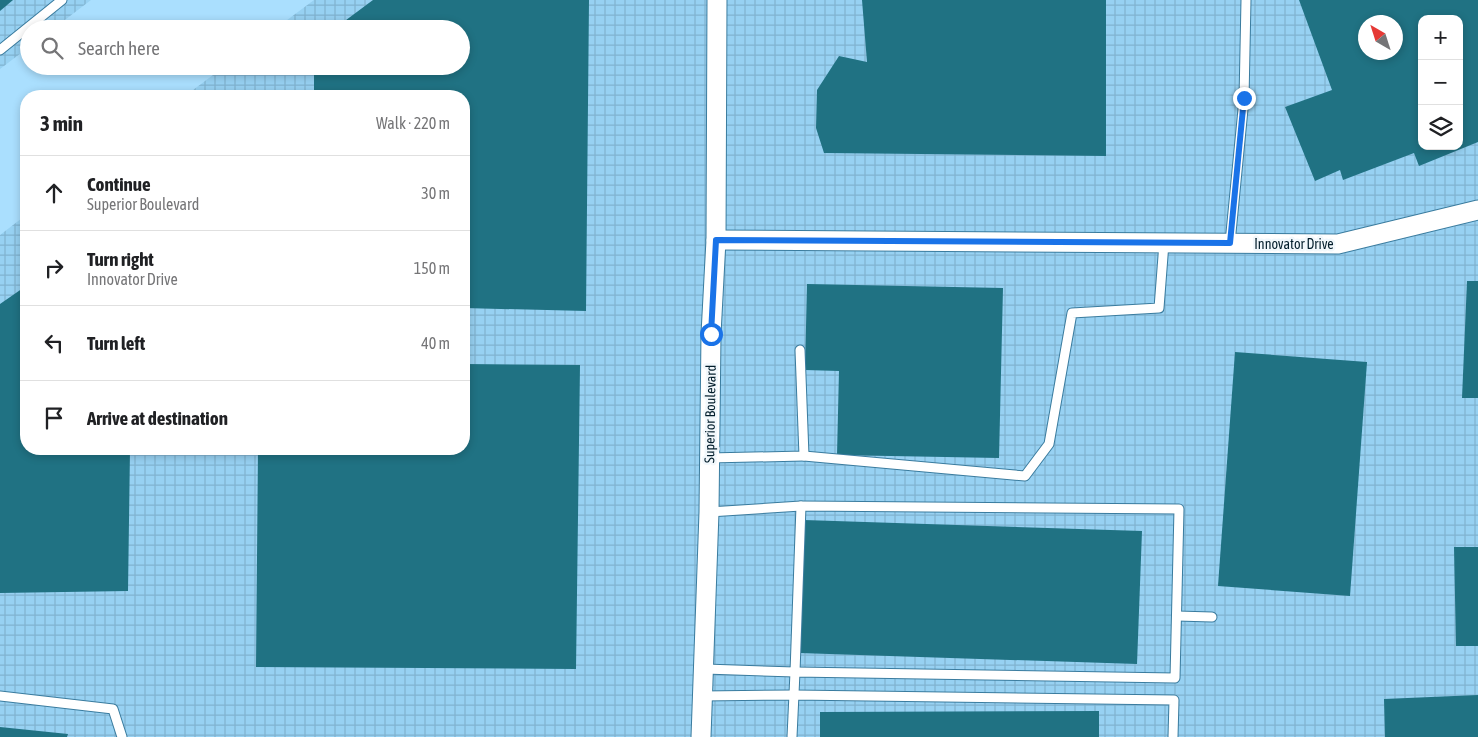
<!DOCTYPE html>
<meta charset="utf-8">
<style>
body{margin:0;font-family:"Asap Condensed",sans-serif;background:#f6f6f6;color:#202124}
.controls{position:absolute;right:15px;top:15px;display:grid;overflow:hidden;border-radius:10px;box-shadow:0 2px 8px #0003}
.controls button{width:45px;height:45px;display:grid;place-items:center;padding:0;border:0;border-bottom:1px solid #e0e0e0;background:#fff;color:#202124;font:25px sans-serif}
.compass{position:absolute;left:1358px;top:15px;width:45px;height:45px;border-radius:50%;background:#fff;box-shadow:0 2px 8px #0003;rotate:321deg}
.stop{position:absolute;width:15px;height:15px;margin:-11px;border:4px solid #1a73e8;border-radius:50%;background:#fff}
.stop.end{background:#1a73e8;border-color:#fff;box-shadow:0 1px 5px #0008}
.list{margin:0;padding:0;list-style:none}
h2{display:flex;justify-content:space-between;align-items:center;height:65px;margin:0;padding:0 20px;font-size:21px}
h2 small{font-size:16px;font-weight:400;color:#757577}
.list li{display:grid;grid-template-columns:32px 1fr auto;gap:15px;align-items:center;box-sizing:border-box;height:75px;padding:0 20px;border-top:1px solid #e0e0e0}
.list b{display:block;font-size:19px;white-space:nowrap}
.list p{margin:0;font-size:16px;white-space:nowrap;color:#757577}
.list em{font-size:16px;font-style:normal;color:#757577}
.icon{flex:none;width:28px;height:28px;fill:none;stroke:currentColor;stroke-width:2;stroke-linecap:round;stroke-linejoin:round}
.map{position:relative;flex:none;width:1478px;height:737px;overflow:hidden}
.search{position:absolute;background:#fff;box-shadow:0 2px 8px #0003;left:20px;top:20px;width:450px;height:55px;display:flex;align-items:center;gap:12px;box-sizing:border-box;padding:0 18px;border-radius:28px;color:#757577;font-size:19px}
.panel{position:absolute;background:#fff;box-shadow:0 2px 8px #0003;left:20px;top:90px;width:450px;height:365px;border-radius:20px}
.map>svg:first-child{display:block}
</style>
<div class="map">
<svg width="1478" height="737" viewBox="0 0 1478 737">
<defs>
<pattern id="industrial-grid" width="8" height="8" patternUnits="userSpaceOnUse" patternTransform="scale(1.25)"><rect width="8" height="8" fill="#97d1f2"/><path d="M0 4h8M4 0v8" fill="none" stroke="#80b3d0"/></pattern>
</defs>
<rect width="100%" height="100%" fill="#aadffe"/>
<g fill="url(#industrial-grid)" fill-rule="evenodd">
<path d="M0,0h91l-38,29h-24v18l-29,22z"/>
<path d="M314,0h1164v737h-1478v-502l26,-20v234h438v-353h-279l40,-30h236v-37h-186zM1422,19h37v127h-37zM1366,22h30v30h-30z"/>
</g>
<g fill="#207283" fill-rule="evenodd">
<path d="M0,0h13l-13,11z"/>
<path d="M373,0h216l-3,311 -122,-3v-212h-150v-30h147v-37h-127z"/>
<path d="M862,0h244v156l-282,-3 -8,-25 1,-38 22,-34 28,6z"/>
<path d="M1299,0h179v142l-59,24 -5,-13 -71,27 -3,-10 -25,11 -30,-74 47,-17zM1422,19h37v127h-37zM1366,22h30v30h-30z"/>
<path d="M1467,281h11v117h-16z"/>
<path d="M807,284l196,4 -4,170 -162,-3 2,-84 -34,-1z"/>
<path d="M26,286v163h104l-2,142 -128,2v-289z"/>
<path d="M1235,352l132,10 -17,234 -132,-10z"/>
<path d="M464,364l116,1 -4,304 -320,-2 2,-218h206z"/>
<path d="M804,520l338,11 -5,133 -338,-11z"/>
<path d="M1454,547h24v99h-22z"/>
<path d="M1478,695v42h-93l-1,-38z"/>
<path d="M1099,711v26h-279v-25z"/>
<path d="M0,727l68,7 -1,3h-67z"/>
</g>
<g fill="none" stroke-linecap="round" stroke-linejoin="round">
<defs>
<g id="lane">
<path d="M0,50l62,-50"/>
<path d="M1230,243l14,-144 2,-99"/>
<path d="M804,456l221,20 24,-32 23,-131 87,-5 5,-65"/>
<path d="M709,458l95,-2 -4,-106"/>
<path d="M709,512l92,-6 378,3 -4,169 -380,-6 -3,65"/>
<path d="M1177,616l35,1"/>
<path d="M705,669l90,3 6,-166"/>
<path d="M0,696l113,13 9,28"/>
<path d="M702,696l92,-1 380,5 -1,37"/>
</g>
<g id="street">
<path d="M716,240l622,4 140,-34"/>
<path d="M701,737l8,-225 2,-178 5,-94 1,-240"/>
</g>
</defs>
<use href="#lane" stroke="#3a7c9f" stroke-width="11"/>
<use href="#street" stroke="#3a7c9f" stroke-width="21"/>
<use href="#lane" stroke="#fff" stroke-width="9"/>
<use href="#street" stroke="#fff" stroke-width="19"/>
</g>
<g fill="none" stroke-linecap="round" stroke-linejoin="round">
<path stroke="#1a73e8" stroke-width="6" d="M711,334l5,-94 514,3 14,-145"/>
</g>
<g text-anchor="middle" stroke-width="5" stroke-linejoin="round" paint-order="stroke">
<g font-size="14" fill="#021d2b" stroke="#f2f8fc">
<text x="1294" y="249">Innovator Drive</text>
<text transform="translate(710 414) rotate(-89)" y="5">Superior Boulevard</text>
</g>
</g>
</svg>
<div class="controls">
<button>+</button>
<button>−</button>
<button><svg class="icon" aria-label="layers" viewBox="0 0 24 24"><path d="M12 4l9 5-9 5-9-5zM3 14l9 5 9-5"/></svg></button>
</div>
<svg class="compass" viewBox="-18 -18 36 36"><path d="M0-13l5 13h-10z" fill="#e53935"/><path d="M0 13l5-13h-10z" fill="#757577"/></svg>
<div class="stop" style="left:711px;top:334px"></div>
<div class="stop end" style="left:1244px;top:98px"></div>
<div class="search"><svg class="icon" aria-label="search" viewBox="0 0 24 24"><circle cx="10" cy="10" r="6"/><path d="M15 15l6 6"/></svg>Search here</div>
<section class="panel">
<h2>3 min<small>Walk · 220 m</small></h2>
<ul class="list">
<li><svg class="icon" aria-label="ahead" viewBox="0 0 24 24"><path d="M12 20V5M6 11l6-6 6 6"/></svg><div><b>Continue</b><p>Superior Boulevard</p></div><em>30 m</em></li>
<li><svg class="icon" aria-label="right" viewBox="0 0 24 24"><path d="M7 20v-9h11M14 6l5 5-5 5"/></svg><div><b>Turn right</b><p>Innovator Drive</p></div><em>150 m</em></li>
<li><svg class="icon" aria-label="left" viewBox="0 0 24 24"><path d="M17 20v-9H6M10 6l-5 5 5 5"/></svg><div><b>Turn left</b></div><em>40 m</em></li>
<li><svg class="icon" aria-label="arrive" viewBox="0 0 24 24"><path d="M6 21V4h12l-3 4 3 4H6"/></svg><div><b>Arrive at destination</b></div></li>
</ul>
</section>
</div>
